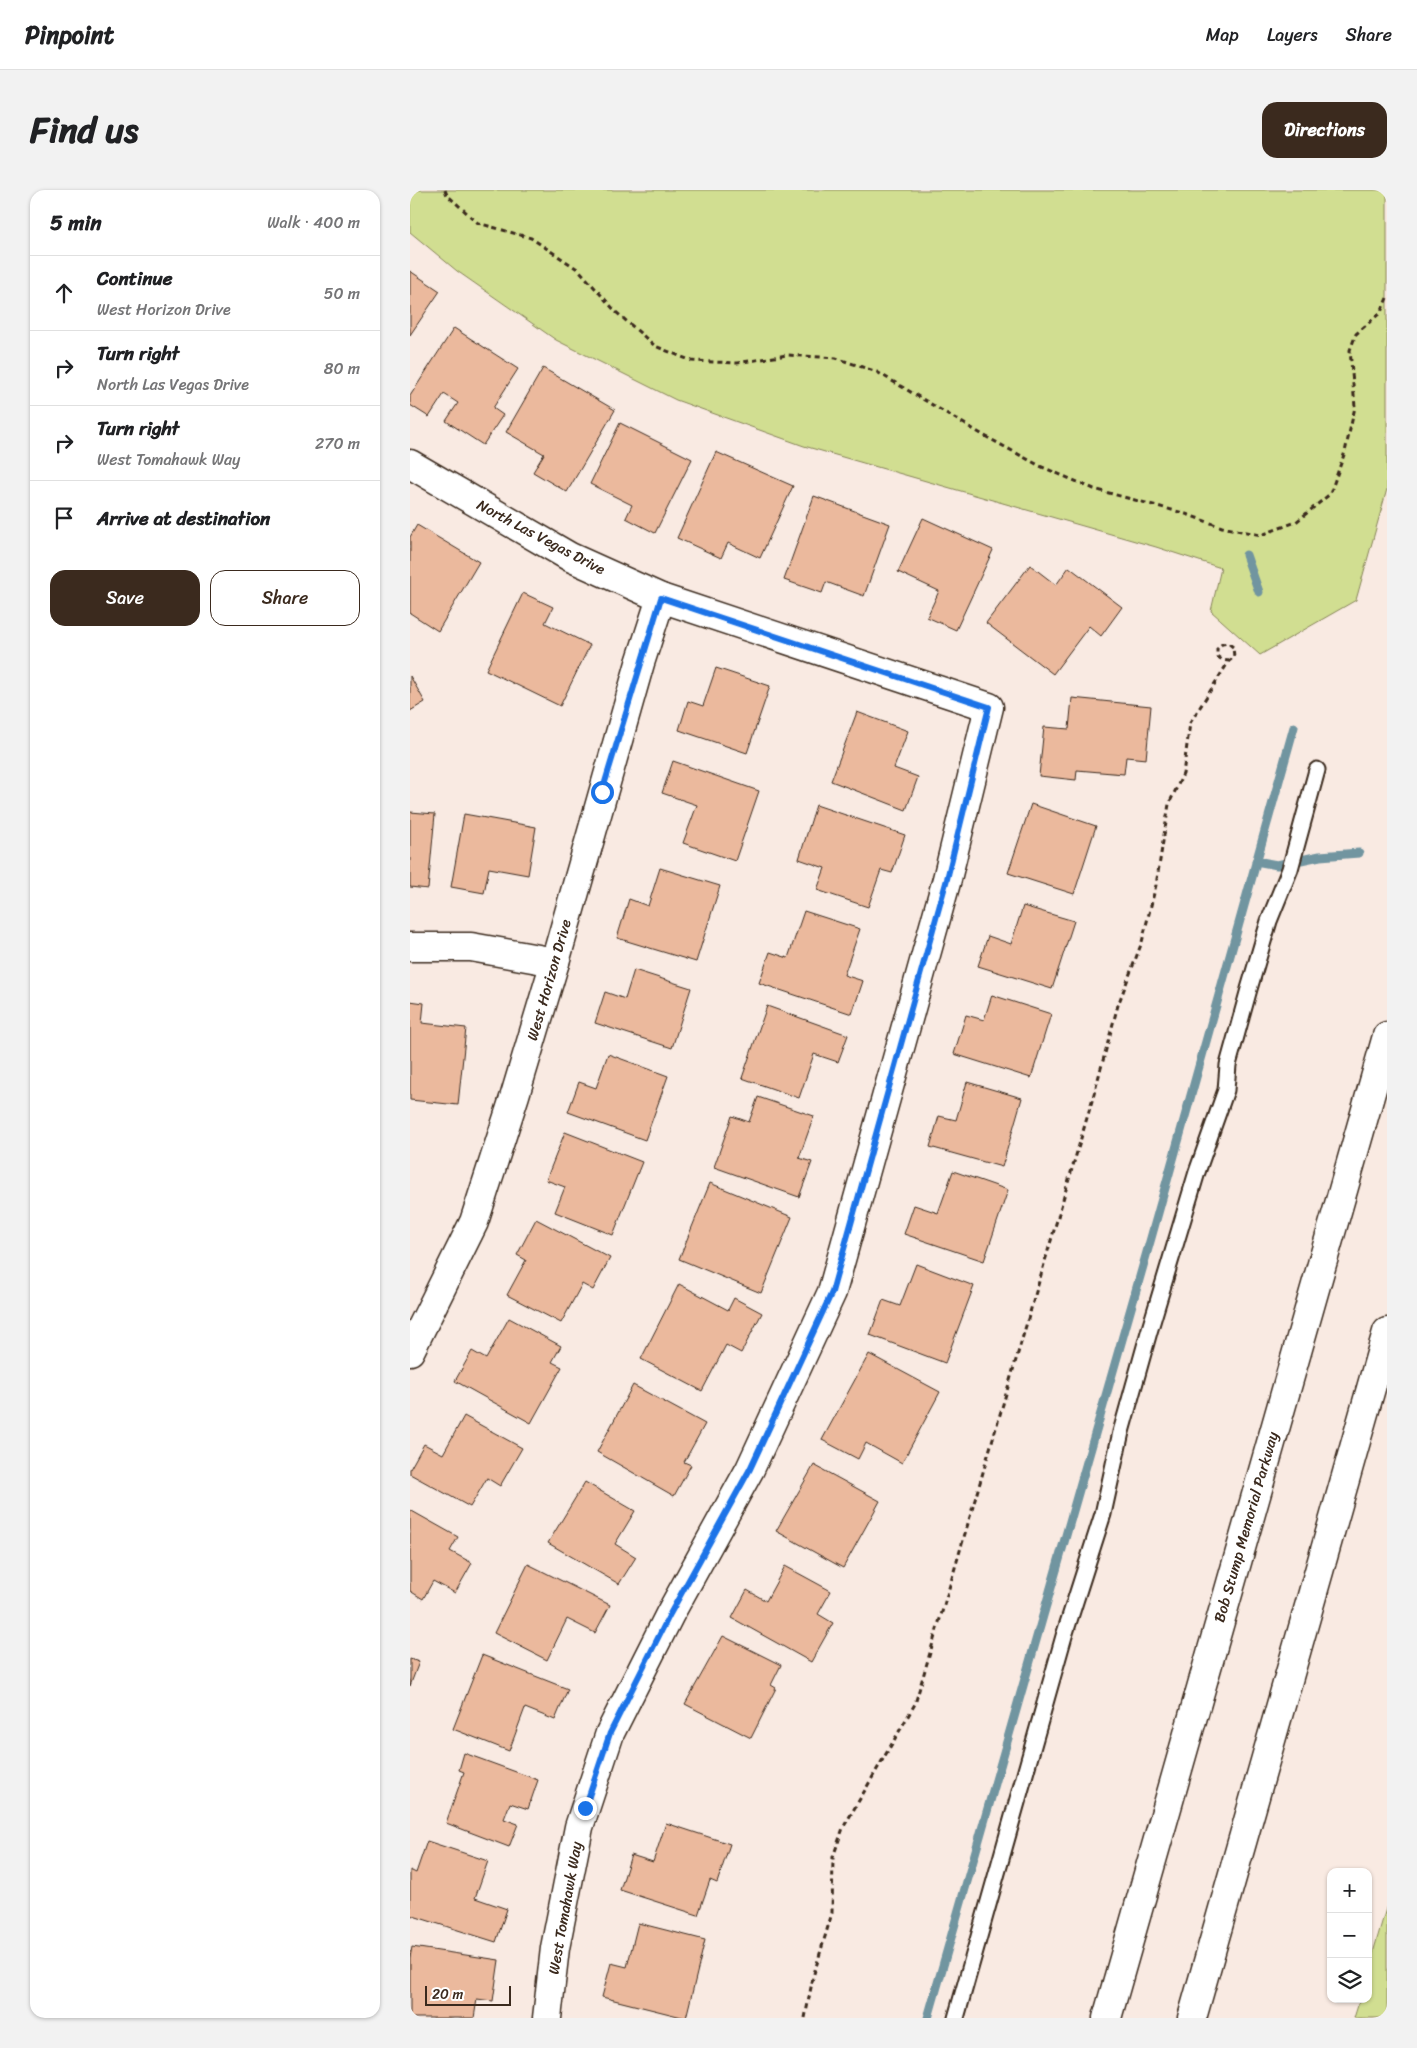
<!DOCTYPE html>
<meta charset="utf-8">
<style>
body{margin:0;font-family:Sriracha,sans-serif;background:#f2f2f2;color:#202124}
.controls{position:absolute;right:15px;bottom:15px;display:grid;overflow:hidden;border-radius:10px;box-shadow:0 1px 4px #0004}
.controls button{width:45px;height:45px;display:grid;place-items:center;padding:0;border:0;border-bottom:1px solid #e0e0e0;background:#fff;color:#202124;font:25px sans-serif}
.scale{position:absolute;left:15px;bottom:12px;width:86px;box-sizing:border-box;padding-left:5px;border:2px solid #3b2a1e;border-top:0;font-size:14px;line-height:18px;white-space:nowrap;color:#3b2a1e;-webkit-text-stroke:4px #fff;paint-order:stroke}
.stop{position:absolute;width:15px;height:15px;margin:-11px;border:4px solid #1a73e8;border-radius:50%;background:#fff}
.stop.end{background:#1a73e8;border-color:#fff;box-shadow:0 1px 5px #0008}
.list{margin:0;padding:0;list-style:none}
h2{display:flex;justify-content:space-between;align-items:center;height:65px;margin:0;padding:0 20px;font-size:21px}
h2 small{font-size:16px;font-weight:400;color:#757577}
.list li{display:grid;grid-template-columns:32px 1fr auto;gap:15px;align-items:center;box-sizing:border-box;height:75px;padding:0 20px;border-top:1px solid #e0e0e0}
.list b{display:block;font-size:19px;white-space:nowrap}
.list p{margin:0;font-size:16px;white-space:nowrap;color:#757577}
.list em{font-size:16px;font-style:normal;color:#757577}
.actions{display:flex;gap:10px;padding:15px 20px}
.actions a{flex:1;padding:11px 0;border:1px solid #3b2a1e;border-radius:15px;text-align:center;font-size:18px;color:#3b2a1e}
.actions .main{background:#3b2a1e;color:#fff}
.icon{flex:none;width:28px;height:28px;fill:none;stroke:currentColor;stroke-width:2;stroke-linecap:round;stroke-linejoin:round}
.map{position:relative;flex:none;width:977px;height:1828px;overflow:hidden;border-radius:15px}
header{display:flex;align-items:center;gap:30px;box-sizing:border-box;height:70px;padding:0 25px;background:#fff;border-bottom:1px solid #e0e0e0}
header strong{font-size:24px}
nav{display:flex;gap:28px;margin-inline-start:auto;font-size:18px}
.intro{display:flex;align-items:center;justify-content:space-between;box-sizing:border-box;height:120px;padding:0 30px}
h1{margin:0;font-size:35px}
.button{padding:12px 22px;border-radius:15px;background:#3b2a1e;color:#fff;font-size:18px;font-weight:700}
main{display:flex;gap:30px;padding:0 30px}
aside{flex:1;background:#fff;border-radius:15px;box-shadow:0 1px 4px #0004}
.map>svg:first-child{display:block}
</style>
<header>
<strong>Pinpoint</strong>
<nav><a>Map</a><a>Layers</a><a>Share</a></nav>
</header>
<div class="intro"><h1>Find us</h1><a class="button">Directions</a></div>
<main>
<aside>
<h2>5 min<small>Walk · 400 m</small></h2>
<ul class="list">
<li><svg class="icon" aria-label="ahead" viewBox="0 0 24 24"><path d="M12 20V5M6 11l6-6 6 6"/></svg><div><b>Continue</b><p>West Horizon Drive</p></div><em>50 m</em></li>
<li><svg class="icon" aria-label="right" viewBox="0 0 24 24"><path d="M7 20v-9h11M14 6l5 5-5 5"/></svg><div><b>Turn right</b><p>North Las Vegas Drive</p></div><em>80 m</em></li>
<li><svg class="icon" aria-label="right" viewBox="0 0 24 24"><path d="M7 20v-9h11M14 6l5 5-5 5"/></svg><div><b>Turn right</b><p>West Tomahawk Way</p></div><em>270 m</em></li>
<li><svg class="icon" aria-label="arrive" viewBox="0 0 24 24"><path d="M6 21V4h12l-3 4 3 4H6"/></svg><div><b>Arrive at destination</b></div></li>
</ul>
<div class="actions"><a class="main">Save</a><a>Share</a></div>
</aside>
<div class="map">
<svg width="977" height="1828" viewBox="0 0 977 1828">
<rect width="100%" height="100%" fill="#f9eae2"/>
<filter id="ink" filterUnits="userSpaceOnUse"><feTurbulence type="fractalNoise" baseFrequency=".02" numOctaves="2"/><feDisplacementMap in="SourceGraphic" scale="10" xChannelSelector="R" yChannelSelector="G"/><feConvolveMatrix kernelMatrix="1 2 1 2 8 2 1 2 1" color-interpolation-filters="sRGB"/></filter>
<g filter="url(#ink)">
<g fill="#d1de91" stroke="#868458">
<path d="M0,0h977v299l-31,111 -96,55 -49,-44 10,-43 -65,-21 -352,-101 -128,-46 -120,-60 -99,-69 -47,-39z"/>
<path d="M977,1715v113h-33l6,-19h8v-29z"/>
</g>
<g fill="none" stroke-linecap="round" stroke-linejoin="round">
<g stroke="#7195a0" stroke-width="9">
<path d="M836,365l13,37"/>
<path d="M846,671l21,4 43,-9 39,-3"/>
<path d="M518,1828l223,-780 143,-511"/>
</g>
</g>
<g fill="#ebb99d" stroke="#3b2a1e">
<path d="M0,81l30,20 -30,44z"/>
<path d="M44,138l64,41 -25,39 10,7 -20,30 -37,-24 12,-18 -14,-9 -15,23 -19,-12v-9z"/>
<path d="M133,178l72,42 -48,82 -34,-20 11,-18 -38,-22z"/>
<path d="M210,233l72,36 -37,74 -29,-15 6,-13 -42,-21z"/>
<path d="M306,262l77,34 -33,72 -32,-15 -7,15 -44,-20z"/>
<path d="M404,306l76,28 -26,72 -38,-14 -4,11 -38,-13z"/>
<path d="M513,328l70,32 -37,80 -29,-13 12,-26 -41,-19z"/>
<path d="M7,335l62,37 -41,69 -28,-18v-76z"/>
<path d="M620,375l26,20 13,-18 53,40 -21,29 -12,-10 -36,48 -67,-51z"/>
<path d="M113,403l30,14 -8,16 45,22 -30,61 -74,-36z"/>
<path d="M306,478l54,18 -23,67 -68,-23 9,-29 15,5z"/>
<path d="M0,486l15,26 -15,9z"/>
<path d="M662,508l79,8 -5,53 -20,-2 -2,17 -47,-4 -1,10 -37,-4 5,-49 25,2z"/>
<path d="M447,522l51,19 -14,37 24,9 -12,33 -75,-29z"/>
<path d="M263,571l86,30 -24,70 -52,-18 14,-38 -35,-12z"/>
<path d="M621,614l65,22 -22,68 -66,-21z"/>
<path d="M406,615l89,30 -13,38 -11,-3 -13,37 -51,-17 8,-22 -26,-9z"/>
<path d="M0,622l25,2 -7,75 -18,-2z"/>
<path d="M54,624l72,13 -8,48 -39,-7 -5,25 -33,-6z"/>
<path d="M250,678l60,18 -24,76 -79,-24 12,-39 19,7z"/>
<path d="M613,716l51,15 -22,68 -74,-23 10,-30 23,8z"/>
<path d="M394,721l56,18 -16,46 19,6 -11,33 -93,-31 11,-31 18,6z"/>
<path d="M224,780l57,18 -19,60 -77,-25 10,-31 20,7z"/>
<path d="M582,805l59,19 -20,64 -77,-24 12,-39 18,5z"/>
<path d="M0,811l14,2 -2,20 44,5 -8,77 -48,-5z"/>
<path d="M357,816l81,29 -10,27 -24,-8 -15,44 -57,-20z"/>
<path d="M198,864l60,22 -23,64 -77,-28 11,-30 17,6z"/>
<path d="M557,892l55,16 -20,69 -72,-20 9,-31 17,4z"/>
<path d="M348,907l56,19 -15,42 13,4 -13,35 -85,-30 18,-51 17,6z"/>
<path d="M155,942l77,30 -29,73 -58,-23 10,-25 -19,-7z"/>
<path d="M543,981l55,19 -24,71 -80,-27 10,-29 24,8z"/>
<path d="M300,993l82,34 -31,76 -82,-34z"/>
<path d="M126,1029l74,39 -17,32 -11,-6 -21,39 -54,-28 19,-35 -9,-5z"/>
<path d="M506,1074l58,22 -29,77 -75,-28 13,-35 17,6z"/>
<path d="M269,1094l49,26 6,-12 28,15 -21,40 -15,-8 -24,46 -61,-32z"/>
<path d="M99,1128l52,28 -9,16 10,5 -31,56 -76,-42 17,-30 14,8z"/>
<path d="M459,1164l71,38 -38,71 -36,-20 -8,16 -36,-19z"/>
<path d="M223,1195l72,39 -21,38 7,3 -17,31 -77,-44z"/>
<path d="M54,1226l58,32 -22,38 -13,-8 -17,29 -60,-33v-5l14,-25 19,10z"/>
<path d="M404,1275l66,36 -37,67 -67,-37z"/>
<path d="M175,1292l50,29 -20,33 21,13 -17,27 -71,-41z"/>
<path d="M0,1320l48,27 -8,14 22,12 -17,30 -22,-12 -10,18 -13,-8z"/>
<path d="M118,1374l82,41 -15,28 -28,-14 -20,41 -53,-27z"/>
<path d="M375,1376l46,25 -13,23 15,9 -22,39 -79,-44 15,-28 19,11z"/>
<path d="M313,1446l58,29 -10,20 5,3 -25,50 -66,-34z"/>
<path d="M72,1465l86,34 -13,31 -30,-12 -16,43 -56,-22z"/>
<path d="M0,1469l9,3 -9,24z"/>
<path d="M54,1563l74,27 -10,29 -18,-6 -6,16 14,5 -9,23 -63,-24 18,-51 -5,-2z"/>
<path d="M256,1633l64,21 -13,39 -7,-3 -12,35 -78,-25 11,-35 22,7z"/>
<path d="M17,1651l61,20 -13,37 32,11 -11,33 -86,-27v-45l6,3z"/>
<path d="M228,1733l67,17 -19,78 -84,-21 9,-34 16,4z"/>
<path d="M2,1757l87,13 -6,41 -16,-2 -3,19h-64v-60z"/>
</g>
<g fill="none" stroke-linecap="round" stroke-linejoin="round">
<defs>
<path id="service" d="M546,1828l108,-382 39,-122 18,-82 28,-100 48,-160 29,-82 2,-25 21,-76 20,-68 21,-52 27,-99"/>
<g id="minor">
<path d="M0,274l160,93 91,41 328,109 -42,172 -115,413 -82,177 -80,145 -60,119 -31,94 -24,121 -8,70"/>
<path d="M0,757h61l84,15"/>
<path d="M0,1161l64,-129 41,-127 40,-133 85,-299 21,-65"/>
</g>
<g id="motorway">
<path d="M697,1828l280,-982"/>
<path d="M782,1828l195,-686"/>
</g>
</defs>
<use href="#service" stroke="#3b2a1e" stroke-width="19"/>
<use href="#minor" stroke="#3b2a1e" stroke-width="31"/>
<use href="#motorway" stroke="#3b2a1e" stroke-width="31"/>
<g stroke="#3b2a1e" stroke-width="3" stroke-dasharray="5 4" stroke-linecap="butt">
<path d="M35,0l2,5 31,28 53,15 48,32 37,42 39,34 37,15 45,2 50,-8 49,3 41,14 106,63 57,31 54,23 89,24 39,14 39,8 35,-13 34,-28 15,-42 10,-45 -5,-57 6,-16 25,-22 6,-14"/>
<path d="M395,1828l8,-41 19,-64 1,-56 10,-29 72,-124 179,-610 24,-89 24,-63 14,-57 13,-81 14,-30 7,-51 39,-62 5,-4 -1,-10 -5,-4 -6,1 -5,5v7l5,4 7,1"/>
</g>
<use href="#service" stroke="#fff" stroke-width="15"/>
<use href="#minor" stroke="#fff" stroke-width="28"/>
<use href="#motorway" stroke="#fff" stroke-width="28"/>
</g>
</g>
<g fill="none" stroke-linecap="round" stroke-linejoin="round" filter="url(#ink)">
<path stroke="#1a73e8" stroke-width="6" d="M175,1618l25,-75 60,-119 80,-145 82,-177 115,-413 42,-172 -328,-109 -59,194"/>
</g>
<g text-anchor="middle" stroke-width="5" stroke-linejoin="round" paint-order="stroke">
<g font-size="15" fill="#3b2a1e" stroke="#fff">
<text transform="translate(131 347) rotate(28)" y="5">North Las Vegas Drive</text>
<text transform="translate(139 790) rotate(-74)" y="5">West Horizon Drive</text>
<text transform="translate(836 1337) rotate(-74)" y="5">Bob Stump Memorial Parkway</text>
<text transform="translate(155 1718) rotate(-80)" y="5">West Tomahawk Way</text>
</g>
</g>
</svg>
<div class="controls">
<button>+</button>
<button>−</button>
<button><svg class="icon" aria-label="layers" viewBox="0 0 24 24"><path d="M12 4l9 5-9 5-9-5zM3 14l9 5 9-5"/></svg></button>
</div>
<div class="scale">20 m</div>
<div class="stop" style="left:192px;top:602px"></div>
<div class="stop end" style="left:175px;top:1618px"></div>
</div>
</main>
